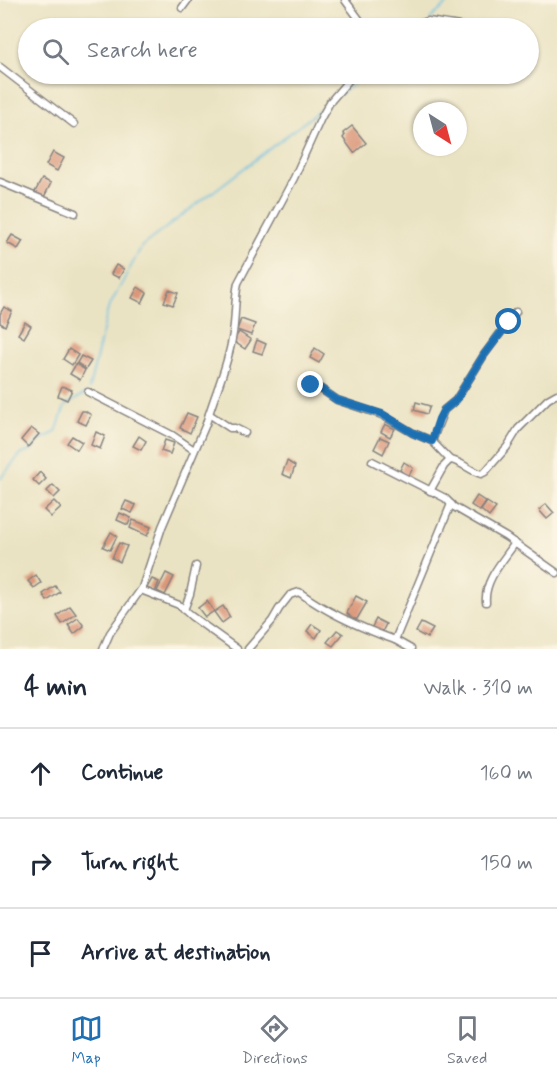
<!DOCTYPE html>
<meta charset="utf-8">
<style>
body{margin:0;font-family:Mynerve,sans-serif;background:#f6f6f7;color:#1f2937}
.compass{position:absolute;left:413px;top:102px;width:54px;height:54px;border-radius:50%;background:#fff;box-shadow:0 2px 4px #0004;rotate:144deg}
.stop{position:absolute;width:18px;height:18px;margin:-14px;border:4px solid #1f6fb2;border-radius:50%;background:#fff}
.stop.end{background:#1f6fb2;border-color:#fff;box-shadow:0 2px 6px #0008}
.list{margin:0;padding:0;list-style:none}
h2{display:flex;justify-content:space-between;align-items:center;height:78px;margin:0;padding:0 24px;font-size:26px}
h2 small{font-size:20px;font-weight:400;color:#747a83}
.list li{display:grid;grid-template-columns:39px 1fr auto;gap:18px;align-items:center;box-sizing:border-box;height:90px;padding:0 24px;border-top:2px solid #e0e1e3}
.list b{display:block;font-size:22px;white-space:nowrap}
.list em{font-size:20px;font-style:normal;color:#747a83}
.icon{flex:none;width:33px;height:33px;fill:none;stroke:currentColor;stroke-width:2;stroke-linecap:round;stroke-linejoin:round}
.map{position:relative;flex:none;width:557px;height:649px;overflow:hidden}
.search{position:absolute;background:#fff;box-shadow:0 2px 4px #0004;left:18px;right:18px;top:18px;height:66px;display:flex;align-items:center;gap:15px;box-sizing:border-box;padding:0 21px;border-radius:33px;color:#747a83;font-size:22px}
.sheet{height:348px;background:#fff}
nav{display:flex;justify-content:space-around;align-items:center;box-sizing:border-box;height:84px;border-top:2px solid #e0e1e3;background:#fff;font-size:16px;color:#747a83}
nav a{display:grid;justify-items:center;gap:3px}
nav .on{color:#1f6fb2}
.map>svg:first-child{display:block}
</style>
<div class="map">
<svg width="557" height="649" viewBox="0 0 557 649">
<rect width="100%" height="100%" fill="#fcf5e5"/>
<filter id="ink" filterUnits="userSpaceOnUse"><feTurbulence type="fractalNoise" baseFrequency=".0167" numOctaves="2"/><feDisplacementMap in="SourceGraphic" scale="12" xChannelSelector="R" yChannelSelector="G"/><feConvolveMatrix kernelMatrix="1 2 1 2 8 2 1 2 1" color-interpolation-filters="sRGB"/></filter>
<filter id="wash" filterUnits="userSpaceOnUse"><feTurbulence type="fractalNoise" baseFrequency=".008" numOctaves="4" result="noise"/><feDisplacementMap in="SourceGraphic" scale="24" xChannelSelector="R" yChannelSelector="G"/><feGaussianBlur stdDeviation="1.35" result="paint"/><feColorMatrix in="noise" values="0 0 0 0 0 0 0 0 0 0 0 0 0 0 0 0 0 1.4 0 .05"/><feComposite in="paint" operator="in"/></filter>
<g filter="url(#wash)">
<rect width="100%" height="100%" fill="#eae3c3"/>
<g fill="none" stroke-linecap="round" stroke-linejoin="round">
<g stroke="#66bee3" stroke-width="1.5">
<path d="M430,19l22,-19"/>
<path d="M339,95l28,-21"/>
<path d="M89,389l19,-80 34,-63 182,-139"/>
<path d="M0,479l20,-24 12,-5 6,-9 18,-9 9,-26 21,-13"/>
</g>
</g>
<g id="blocks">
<g fill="#db977a">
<path d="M352,126l14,17 -12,10 -11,-15 2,-3 -2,-2z"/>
<path d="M53,152l11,6 -7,13 -11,-6z"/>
<path d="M42,179l9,4 -7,14 -9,-5z"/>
<path d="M12,235l11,6 -5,8 -11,-6z"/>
<path d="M116,265l8,4 -5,9 -8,-4z"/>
<path d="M138,287l9,6 -5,10 -10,-5z"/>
<path d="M169,290l9,3 -5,12 -9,-3z"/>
<path d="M4,307l8,4 -7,15 -5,-3v-9z"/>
<path d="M241,319l14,5 -4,11 -14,-5z"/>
<path d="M25,322l6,4 -7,12 -6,-4z"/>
<path d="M239,332l12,8 -6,9 -12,-8z"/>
<path d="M257,340l9,4 -4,10 -9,-3z"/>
<path d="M315,348l9,6 -5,9 -9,-5z"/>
<path d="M69,349l9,6 -6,10 -9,-6z"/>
<path d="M81,356l10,5 -5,8 -9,-6z"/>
<path d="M76,364l9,6 -5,10 -10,-6z"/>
<path d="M62,386l10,4 -5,10 -9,-4z"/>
<path d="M416,402l14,4 -3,8 -13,-4z"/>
<path d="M82,411h3l6,4 -5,10 -9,-4z"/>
<path d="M187,413l10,4 -7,16 -10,-5z"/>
<path d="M385,424l10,5 -5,8 -9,-5z"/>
<path d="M31,428l8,6 -11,13 -7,-7z"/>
<path d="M96,432l9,4 -5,13 -9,-4z"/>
<path d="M72,436l10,6 -5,8 -10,-7z"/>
<path d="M139,436l7,5 -5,9 -8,-4z"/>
<path d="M380,437l9,4 -6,13 -9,-5z"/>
<path d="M165,440l9,3 -4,11 -9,-3z"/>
<path d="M287,461l8,5 -4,12 -9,-4z"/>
<path d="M404,462l9,6 -5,9 -8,-7z"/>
<path d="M40,472l6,7 -7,7 -6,-6z"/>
<path d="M53,485l7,7 -6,6 -7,-7z"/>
<path d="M477,496l9,6 -6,9 -9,-6z"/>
<path d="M54,501l7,7 -10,9 -7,-7z"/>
<path d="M126,501l10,4 -4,8 -10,-4z"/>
<path d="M487,502l9,6 -7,9 -8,-7z"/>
<path d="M546,504l8,9 -7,6 -8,-9z"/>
<path d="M120,513l11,5 -3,7 -11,-5z"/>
<path d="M133,520l18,7 -4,9 -17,-8z"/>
<path d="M111,532l6,4 -7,14 -7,-3z"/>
<path d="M119,543l8,3 -7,16 -8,-4z"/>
<path d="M166,573l8,4 -9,18 -8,-4z"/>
<path d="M36,575l5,8 -7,5 -6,-7z"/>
<path d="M152,579l7,3 -4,10 -8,-4z"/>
<path d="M55,586l5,6 -13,9 -4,-7z"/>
<path d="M356,596l11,6 -10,17h-4l-6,-6z"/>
<path d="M207,601l7,10 -9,6 -7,-9z"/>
<path d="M70,606l6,8 -14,10 -5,-8z"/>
<path d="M223,606l7,11 -8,6 -8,-11z"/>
<path d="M78,618l6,8 -10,8 -6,-9z"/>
<path d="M376,619l10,5 -5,10 -10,-5z"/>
<path d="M421,623l12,6 -6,9 -11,-6z"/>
<path d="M312,624l9,6 -5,8 -9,-7z"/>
<path d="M337,630l6,4 -10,12 -6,-4z"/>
</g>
</g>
</g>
<g filter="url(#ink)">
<use href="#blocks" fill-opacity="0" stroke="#86827f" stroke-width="1.5"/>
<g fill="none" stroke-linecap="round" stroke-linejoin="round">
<defs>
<g id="minor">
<path d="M345,0l17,23 8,5"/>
<path d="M182,8l6,-8"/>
<path d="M407,28l21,-7 44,7"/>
<path d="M0,67l74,57"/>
<path d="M0,182l75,31"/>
<path d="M311,385l10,4 16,11 45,15 31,18 19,8"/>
<path d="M88,392l84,43 22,15"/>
<path d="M209,414l21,14h5l10,5"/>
<path d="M450,460l-18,-19 12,-31 12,-10 28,-45 32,-43"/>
<path d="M372,461l73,37 9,9 52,30 51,36"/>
<path d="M430,491l14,-25 6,-6c11,1 20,11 31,14l4,-2 22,-25 11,-18 30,-30 9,-5"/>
<path d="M141,590l38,15 12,11 46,33"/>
<path d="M486,602c-2,-22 17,-41 29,-59"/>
<path d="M184,610l6,-16 6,-28"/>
<path d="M103,649l7,-16 32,-45 20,-61 44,-103c8,-29 21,-55 26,-85 4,-19 2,-37 6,-56l56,-105 27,-60 9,-16 24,-28"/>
<path d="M248,649l24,-28 7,-12 11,-14 9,-3c30,22 62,36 96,48"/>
<path d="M411,649l-16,-9 56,-136"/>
</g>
</defs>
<use href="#minor" stroke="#86827f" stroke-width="9"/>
<use href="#minor" stroke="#fff" stroke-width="6"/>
</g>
</g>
<g fill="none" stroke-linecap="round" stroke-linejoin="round" filter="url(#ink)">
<path stroke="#1f6fb2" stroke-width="8" d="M311,385l10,4 16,11 45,14 31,19 19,8 7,-22 5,-9 12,-10 28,-45 25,-33"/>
</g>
</svg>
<svg class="compass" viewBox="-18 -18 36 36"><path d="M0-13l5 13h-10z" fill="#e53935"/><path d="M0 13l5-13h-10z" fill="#747a83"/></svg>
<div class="stop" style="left:509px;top:322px"></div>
<div class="stop end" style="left:311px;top:385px"></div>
<div class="search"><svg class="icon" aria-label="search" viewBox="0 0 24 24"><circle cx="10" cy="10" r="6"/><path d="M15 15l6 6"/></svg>Search here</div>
</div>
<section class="sheet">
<h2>4 min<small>Walk · 310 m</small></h2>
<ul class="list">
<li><svg class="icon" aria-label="ahead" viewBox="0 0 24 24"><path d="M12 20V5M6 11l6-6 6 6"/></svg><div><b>Continue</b></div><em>160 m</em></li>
<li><svg class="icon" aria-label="right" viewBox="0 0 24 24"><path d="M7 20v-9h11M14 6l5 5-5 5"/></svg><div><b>Turn right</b></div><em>150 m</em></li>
<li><svg class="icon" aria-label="arrive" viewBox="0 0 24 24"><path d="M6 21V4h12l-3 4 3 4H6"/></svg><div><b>Arrive at destination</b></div></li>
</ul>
</section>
<nav>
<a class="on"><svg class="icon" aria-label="map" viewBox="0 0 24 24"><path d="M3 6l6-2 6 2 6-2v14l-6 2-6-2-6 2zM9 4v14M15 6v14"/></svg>Map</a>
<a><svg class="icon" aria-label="directions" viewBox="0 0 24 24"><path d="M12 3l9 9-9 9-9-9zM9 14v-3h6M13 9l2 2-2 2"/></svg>Directions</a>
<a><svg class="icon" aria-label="saved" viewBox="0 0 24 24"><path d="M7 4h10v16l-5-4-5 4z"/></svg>Saved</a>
</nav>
